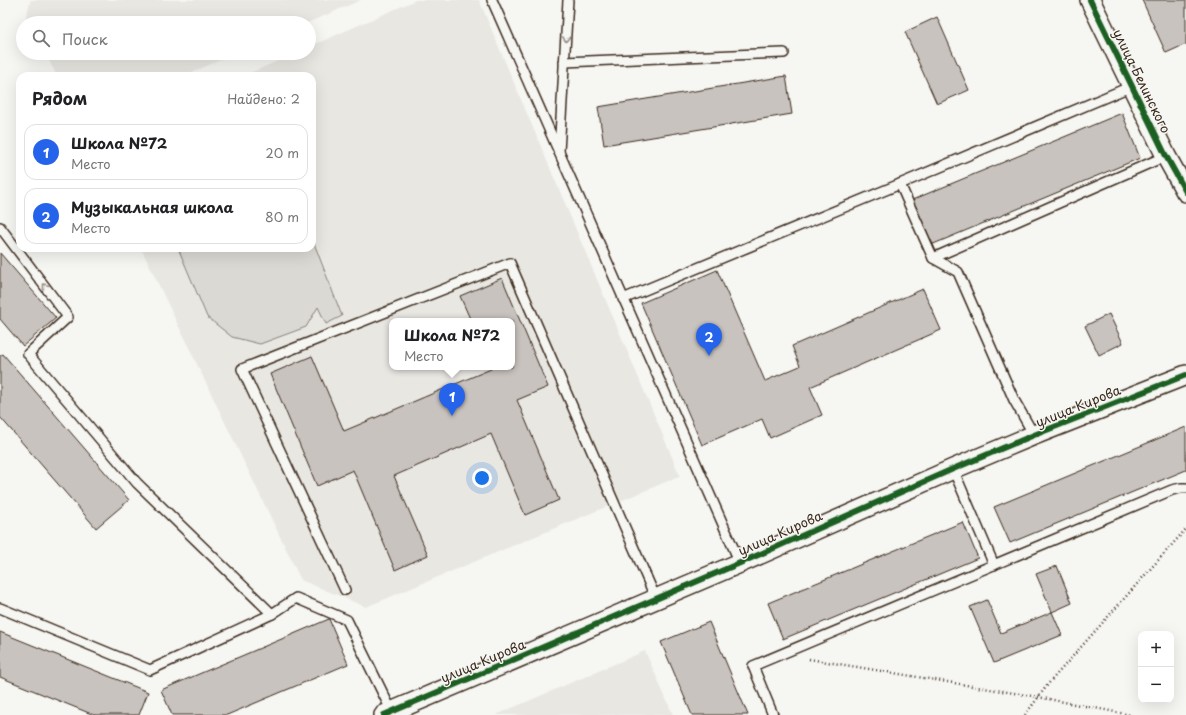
<!DOCTYPE html>
<html lang="ru">
<meta charset="utf-8">
<style>
body{margin:0;font-family:"Playpen Sans",sans-serif;background:#f2f2f2;color:#202124}
.controls{position:absolute;right:12px;bottom:12px;display:grid;overflow:hidden;border-radius:8px;box-shadow:0 4px 16px #0002}
.controls button{width:36px;height:36px;display:grid;place-items:center;padding:0;border:0;border-bottom:1px solid #e0e0e0;background:#fff;color:#202124;font:20px sans-serif}
.you{position:absolute;left:482px;top:478px;width:14px;height:14px;margin:-10px;border:3px solid #fff;border-radius:50%;background:#1a73e8;box-shadow:0 0 0 6px #1a73e833}
.badge{display:grid;place-items:center;width:26px;height:26px;border-radius:50%;background:#2563eb;color:#fff;font-size:13px;font-weight:700}
.pin{position:absolute;translate:-50% -33px;filter:drop-shadow(0 1px 2px #0008)}
.pin::after{content:'';position:absolute;top:21px;width:14px;height:12px;background:inherit;clip-path:polygon(0 0,100% 0,50% 100%)}
.popup{position:absolute;left:389px;top:318px;width:126px;height:52px;box-sizing:border-box;display:grid;place-content:center;border-radius:8px;background:#fff;filter:drop-shadow(0 1px 3px #0005);font-size:13px;white-space:nowrap;color:#757577}
.popup b{font-size:15px;color:#202124}
.popup::after{content:'';position:absolute;left:50%;top:100%;margin-left:-8px;border:8px solid transparent;border-top-color:#fff}
.list{margin:0;padding:0;list-style:none}
h2{display:flex;justify-content:space-between;align-items:center;height:52px;margin:0;padding:0 16px;font-size:17px}
h2 small{font-size:13px;font-weight:400;color:#757577}
.list li{display:grid;grid-template-columns:26px 1fr auto;gap:12px;align-items:center;box-sizing:border-box;height:56px;margin:0 8px 8px;padding:0 8px;border:1px solid #e0e0e0;border-radius:12px}
.list b{display:block;font-size:15px;white-space:nowrap}
.list p{margin:0;font-size:13px;white-space:nowrap;color:#757577}
.list em{font-size:13px;font-style:normal;color:#757577}
.icon{flex:none;width:22px;height:22px;fill:none;stroke:currentColor;stroke-width:2;stroke-linecap:round;stroke-linejoin:round}
.map{position:relative;flex:none;width:1186px;height:715px;overflow:hidden}
.search{position:absolute;background:#fff;box-shadow:0 4px 16px #0002;left:16px;top:16px;width:300px;height:44px;display:flex;align-items:center;gap:10px;box-sizing:border-box;padding:0 14px;border-radius:22px;color:#757577;font-size:15px}
.panel{position:absolute;background:#fff;box-shadow:0 4px 16px #0002;left:16px;top:72px;width:300px;height:180px;border-radius:12px}
.map>svg:first-child{display:block}
</style>
<div class="map">
<svg width="1186" height="715" viewBox="0 0 1186 715">
<rect width="100%" height="100%" fill="#f6f6f2"/>
<filter id="ink" filterUnits="userSpaceOnUse"><feTurbulence type="fractalNoise" baseFrequency=".025" numOctaves="2"/><feDisplacementMap in="SourceGraphic" scale="8" xChannelSelector="R" yChannelSelector="G"/><feConvolveMatrix kernelMatrix="1 2 1 2 8 2 1 2 1" color-interpolation-filters="sRGB"/></filter>
<g filter="url(#ink)">
<g fill="#e8e7e2" fill-rule="evenodd">
<path d="M31,0h330l-54,23h-277l-4,-7z"/>
<path d="M416,0h63l201,476 -314,131 -65,-27 -160,-332h171v-172h-69l53,-23h13v-6zM392,321h120v46h-120z"/>
<path d="M45,53h192l-54,23h-126z"/>
<path d="M645,651l28,64h-177z"/>
</g>
<path fill="#dad9d3" stroke="#8a8278" d="M312,238l30,78 -16,8 -8,-17 -12,20 -46,17 -28,-7 -25,-20 -29,-69h134z"/>
<g fill="#c8c3be" stroke="#3b2a1e">
<path d="M1142,0h44v44l-20,9z"/>
<path d="M937,17l32,73 -32,14 -32,-72z"/>
<path d="M786,76l6,38 -188,31 -6,-38z"/>
<path d="M1122,113l18,45 -209,87 -19,-45z"/>
<path d="M0,253l56,65 -33,28 -23,-27z"/>
<path d="M717,270l48,111 35,-15 -8,-20 131,-57 18,41 -131,57 12,28 -52,23 -8,-19 -60,26 -61,-142z"/>
<path d="M502,278l46,109 -31,13 42,100 -34,15 -34,-81 -97,42 34,79 -33,15 -42,-100 -36,16 -47,-112 42,-18 32,75 147,-62v-2h21v-46h-41l-11,-25z"/>
<path d="M1109,314l14,29 -24,12 -14,-29z"/>
<path d="M3,354l126,146 -33,28 -96,-111v-61z"/>
<path d="M1186,427v43l-176,73 -16,-36z"/>
<path d="M963,522l15,36 -195,81 -15,-36z"/>
<path d="M1057,566l15,37 -20,9 -16,-38z"/>
<path d="M987,600l14,33 51,-21 10,23 -68,28 -24,-56z"/>
<path d="M329,619l19,45 -121,51h-55l-11,-25z"/>
<path d="M709,622l39,93h-56l-31,-73z"/>
<path d="M0,632l148,60 -9,23h-45l-94,-38z"/>
</g>
<g fill="none" stroke-linecap="round" stroke-linejoin="round">
<defs>
<g id="service">
<path d="M492,0l248,563"/>
<path d="M564,62l220,-9"/>
<path d="M559,152l9,-152"/>
<path d="M0,227l68,90 -40,37 109,129 135,131"/>
<path d="M933,258l233,-102"/>
<path d="M623,299l277,-115"/>
<path d="M1034,435l-20,-35 -56,-128 -25,-14 -33,-74 232,-98"/>
<path d="M953,469l41,96"/>
<path d="M345,590l-103,-221 268,-106 146,336"/>
<path d="M0,608l150,62 122,-56 24,-16 51,22 45,92"/>
<path d="M773,715l-20,-49 419,-176 9,-2h5"/>
</g>
<g id="minor">
<path d="M1090,0l76,156 20,36"/>
<path d="M384,715l356,-152 213,-94 81,-34 152,-60"/>
</g>
</defs>
<use href="#service" stroke="#3b2a1e" stroke-width="12"/>
<use href="#minor" stroke="#3b2a1e" stroke-width="22"/>
<g stroke="#3b2a1e" stroke-width="2.5" stroke-dasharray="1 3" stroke-linecap="butt">
<path d="M809,659l229,38 93,18"/>
<path d="M1025,715l24,-32 137,-154"/>
</g>
<use href="#service" stroke="#f6f6f2" stroke-width="9"/>
<use href="#minor" stroke="#f6f6f2" stroke-width="19"/>
<defs>
<g id="cycleway">
<path d="M1090,0l76,156 20,36"/>
<path d="M384,715l356,-152 213,-94 81,-34 152,-60"/>
</g>
</defs>
<use href="#cycleway" stroke="#f6f6f2" stroke-width="8"/>
<use href="#cycleway" stroke="#1b5e20" stroke-width="6"/>
</g>
<defs><path id="oneway-chevron" d="M-2-3.5L2.5 0L-2 3.5" fill="none" stroke-width="1.6" stroke-linecap="round" stroke-linejoin="round"/></defs>
<g stroke="#989088">
<use href="#oneway-chevron" transform="translate(566 39) rotate(93)"/>
<use href="#oneway-chevron" transform="translate(45 286) rotate(-127)"/>
</g>
</g>
<g text-anchor="middle" stroke-width="3" stroke-linejoin="round" paint-order="stroke">
<g font-size="13" fill="#3b2a1e" stroke="#f6f6f2">
<text transform="translate(1142 81) rotate(64)" y="5">улица Белинского</text>
<text transform="translate(1078 406) rotate(-22)" y="5">улица Кирова</text>
<text transform="translate(780 533) rotate(-24)" y="5">улица Кирова</text>
<text transform="translate(483 661) rotate(-23)" y="5">улица Кирова</text>
</g>
</g>
</svg>
<div class="controls">
<button>+</button>
<button>−</button>
</div>
<div class="you"></div>
<div class="pin badge" style="left:452px;top:416px">1</div>
<div class="popup"><b>Школа №72</b>Место</div>
<div class="pin badge" style="left:709px;top:356px">2</div>
<div class="search"><svg class="icon" aria-label="search" viewBox="0 0 24 24"><circle cx="10" cy="10" r="6"/><path d="M15 15l6 6"/></svg>Поиск</div>
<section class="panel">
<h2>Рядом<small>Найдено: 2</small></h2>
<ul class="list">
<li><span class="badge">1</span><div><b>Школа №72</b><p>Место</p></div><em>20 m</em></li>
<li><span class="badge">2</span><div><b>Музыкальная школа</b><p>Место</p></div><em>80 m</em></li>
</ul>
</section>
</div>
